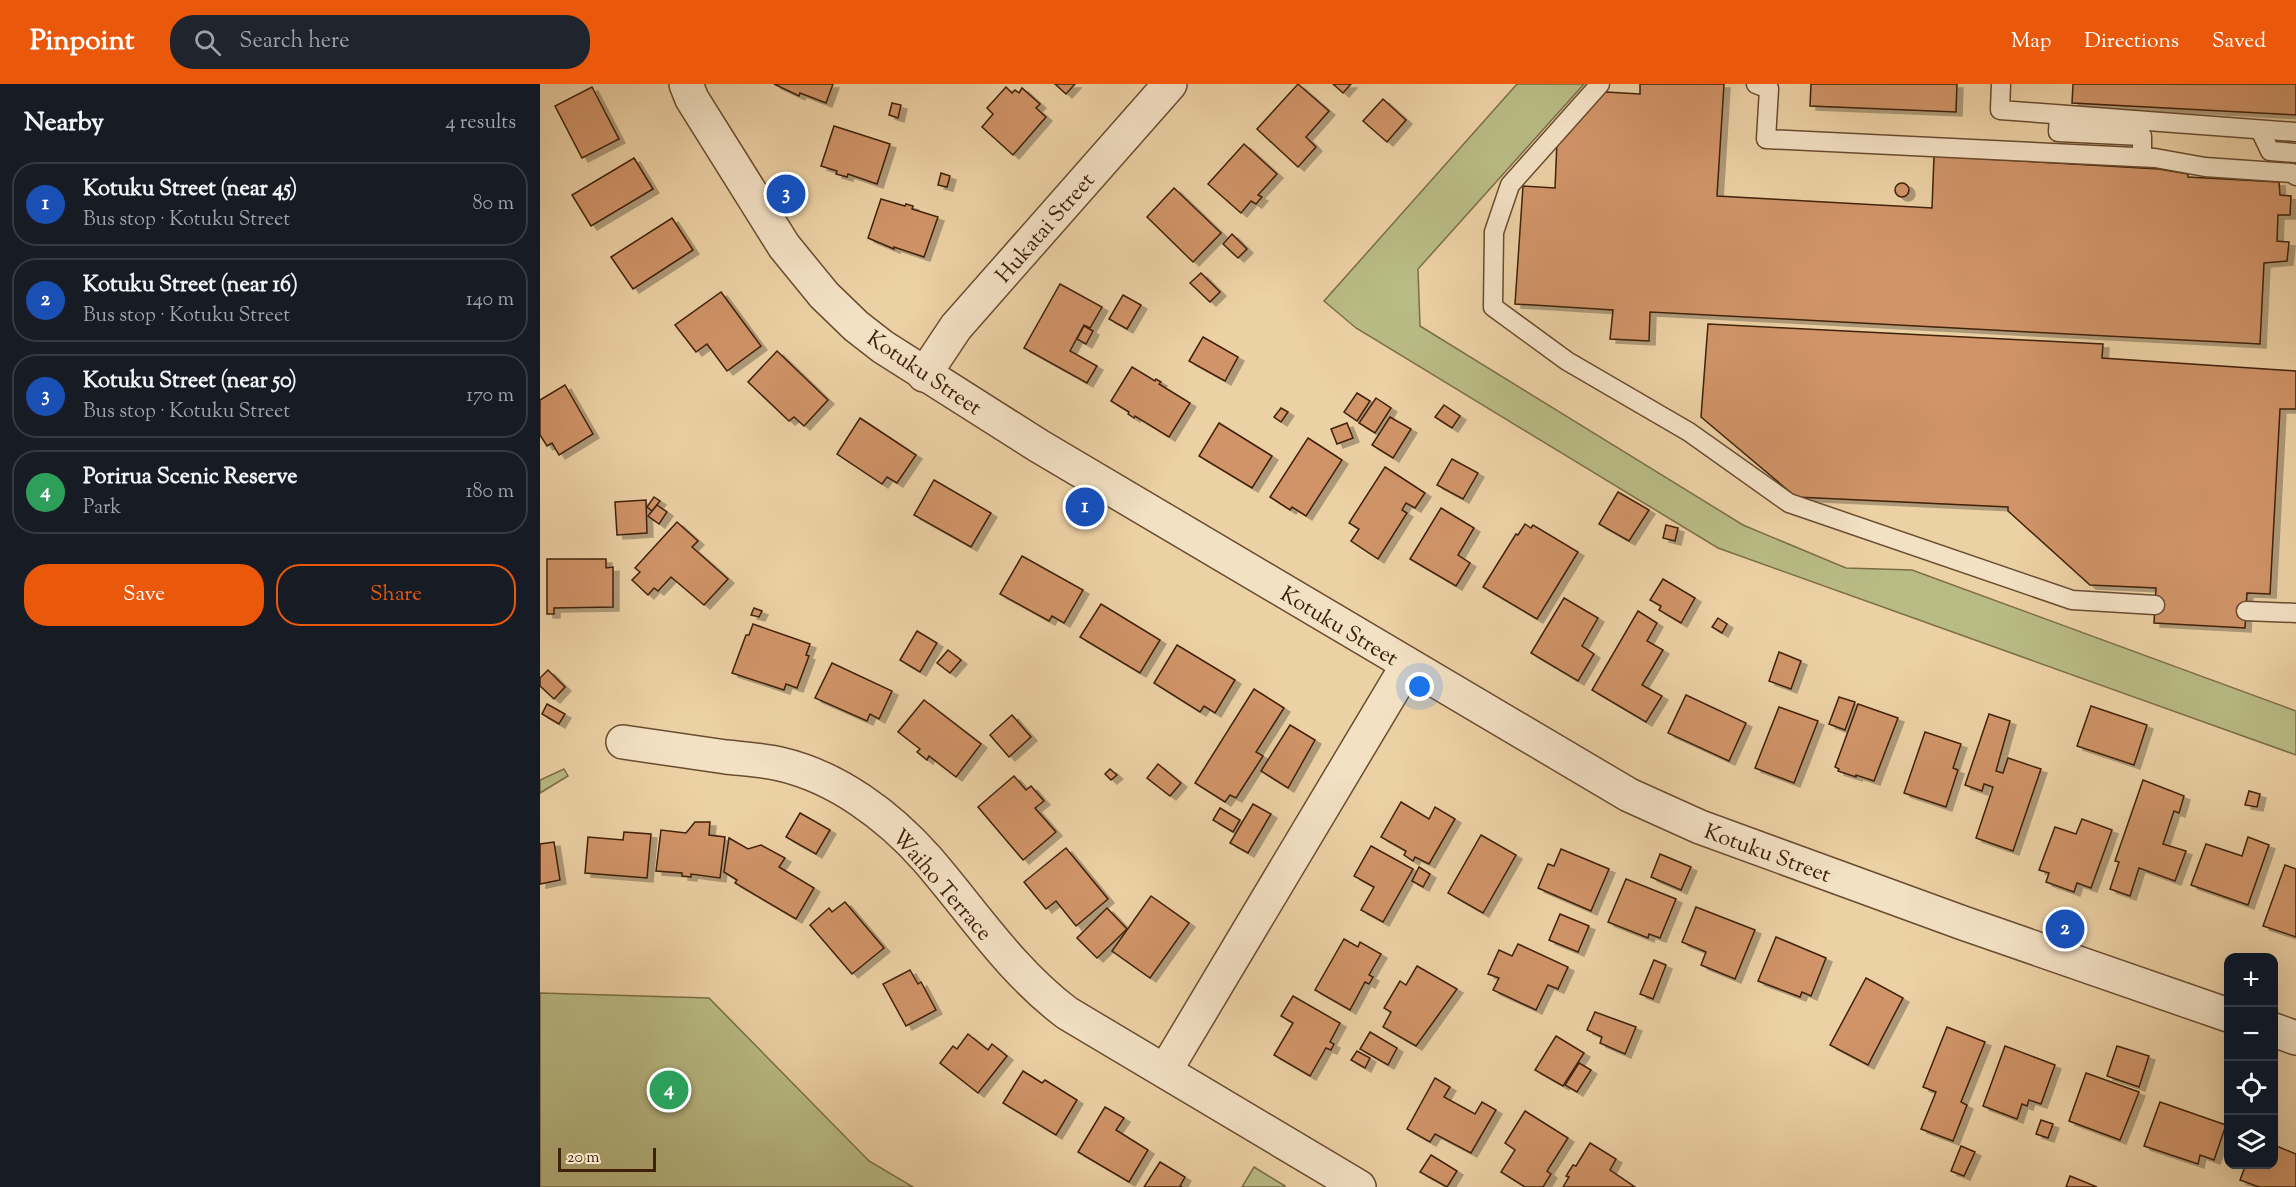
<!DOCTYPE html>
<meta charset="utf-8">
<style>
body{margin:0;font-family:"Sorts Mill Goudy",serif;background:#20242c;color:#f1f3f6}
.controls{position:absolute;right:18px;bottom:18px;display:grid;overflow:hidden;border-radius:12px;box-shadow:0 6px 24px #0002}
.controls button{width:54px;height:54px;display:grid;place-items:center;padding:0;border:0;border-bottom:2px solid #363941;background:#171b24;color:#f1f3f6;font:30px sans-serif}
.scale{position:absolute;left:18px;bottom:15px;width:98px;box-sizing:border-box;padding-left:6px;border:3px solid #3f2009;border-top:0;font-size:16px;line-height:21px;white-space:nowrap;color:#3f2009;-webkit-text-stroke:4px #f3e1c4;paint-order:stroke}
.you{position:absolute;left:880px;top:603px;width:21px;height:21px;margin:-15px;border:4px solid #fff;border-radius:50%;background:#1a73e8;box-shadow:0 0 0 9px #1a73e833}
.badge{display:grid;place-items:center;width:39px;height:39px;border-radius:50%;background:#ea580c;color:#fff;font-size:20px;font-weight:700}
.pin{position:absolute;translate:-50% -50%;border:3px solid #fff;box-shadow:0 2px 6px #0006}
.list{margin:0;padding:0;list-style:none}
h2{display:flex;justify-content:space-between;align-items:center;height:78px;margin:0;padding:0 24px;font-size:26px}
h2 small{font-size:20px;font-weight:400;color:#9ea1a6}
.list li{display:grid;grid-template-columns:39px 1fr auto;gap:18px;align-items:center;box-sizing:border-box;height:84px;margin:0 12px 12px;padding:0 12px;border:2px solid #363941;border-radius:24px}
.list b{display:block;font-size:22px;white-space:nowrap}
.list p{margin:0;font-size:20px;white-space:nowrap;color:#9ea1a6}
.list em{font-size:20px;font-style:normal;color:#9ea1a6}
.actions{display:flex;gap:12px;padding:18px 24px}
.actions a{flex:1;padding:14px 0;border:2px solid #ea580c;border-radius:24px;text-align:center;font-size:21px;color:#ea580c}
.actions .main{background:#ea580c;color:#fff}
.icon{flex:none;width:33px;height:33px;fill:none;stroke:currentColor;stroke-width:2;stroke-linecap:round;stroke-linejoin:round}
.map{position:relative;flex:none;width:1756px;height:1103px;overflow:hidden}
header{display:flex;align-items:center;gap:36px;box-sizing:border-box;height:84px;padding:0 30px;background:#ea580c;color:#fff}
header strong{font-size:28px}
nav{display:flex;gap:33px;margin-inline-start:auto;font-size:21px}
.search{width:420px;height:54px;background:#20242c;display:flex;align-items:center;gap:15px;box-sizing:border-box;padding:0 21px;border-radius:24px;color:#9ea1a6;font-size:22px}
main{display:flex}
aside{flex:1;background:#171b24}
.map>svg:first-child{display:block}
</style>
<header>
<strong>Pinpoint</strong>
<div class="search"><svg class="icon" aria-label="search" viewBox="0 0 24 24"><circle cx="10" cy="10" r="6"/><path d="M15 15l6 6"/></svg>Search here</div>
<nav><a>Map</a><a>Directions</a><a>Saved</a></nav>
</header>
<main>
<aside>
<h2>Nearby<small>4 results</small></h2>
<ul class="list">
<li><span class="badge" style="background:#1a4fb4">1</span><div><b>Kotuku Street (near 45)</b><p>Bus stop · Kotuku Street</p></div><em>80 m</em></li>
<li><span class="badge" style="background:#1a4fb4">2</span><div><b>Kotuku Street (near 16)</b><p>Bus stop · Kotuku Street</p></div><em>140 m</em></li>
<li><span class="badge" style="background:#1a4fb4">3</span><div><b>Kotuku Street (near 50)</b><p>Bus stop · Kotuku Street</p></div><em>170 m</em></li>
<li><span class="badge" style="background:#2e9e5b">4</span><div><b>Porirua Scenic Reserve</b><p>Park</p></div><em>180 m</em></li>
</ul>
<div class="actions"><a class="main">Save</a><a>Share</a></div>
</aside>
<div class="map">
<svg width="1756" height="1103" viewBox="0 0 1756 1103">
<defs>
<filter id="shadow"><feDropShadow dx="6" dy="4" stdDeviation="0" flood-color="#0004"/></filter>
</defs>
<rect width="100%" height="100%" fill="#ecd1a5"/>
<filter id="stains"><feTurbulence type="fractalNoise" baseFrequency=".00333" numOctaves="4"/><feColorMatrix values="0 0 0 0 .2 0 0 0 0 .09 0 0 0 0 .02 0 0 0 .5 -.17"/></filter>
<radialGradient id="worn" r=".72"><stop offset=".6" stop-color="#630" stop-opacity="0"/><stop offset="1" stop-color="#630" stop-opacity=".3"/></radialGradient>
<g fill="#b9bb85" stroke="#7c6e47" stroke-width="1.5">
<path d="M977,0h67l-166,185 2,57 323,199 103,43 66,2 384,141v44l-578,-207 -362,-220 -32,-27z"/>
<path d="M24,685l4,7 -28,17v-13z"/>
<path d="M0,909l169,5 160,163 44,26h-373z"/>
<path d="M714,1083l31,19 -1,1h-42z"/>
</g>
<g fill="#d09468" stroke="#3f2009" stroke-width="1.5" filter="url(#shadow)">
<path d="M234,0h59l-7,19 -26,-10 -1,3z"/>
<path d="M515,0h20l-9,10z"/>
<path d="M758,0l31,27 -23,26 10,10 -18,20 -41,-38z"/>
<path d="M793,0h18l-8,9z"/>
<path d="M1100,0h84l-7,112 215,12 2,-52 225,13 29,5v3l91,5 1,13 11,1 -1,19h-12l-1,26 12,1 -2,19 -23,2 -4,81 -610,-32 -1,29 -39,-2 3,-29 -98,-6 8,-118 32,2 2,-47 38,-44 11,-5 34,2z"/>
<path d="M1271,0h146l-1,28 -146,-6z"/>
<path d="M1533,0h223v31l-224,-12z"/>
<path d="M52,3l27,52 -37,19 -27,-52z"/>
<path d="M466,3l6,6 3,-3 4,3 3,-5 18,16 -4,4 10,9 -33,38 -31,-28 11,-13 -6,-6z"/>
<path d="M843,15l23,21 -19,22 -24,-21z"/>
<path d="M352,19l9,2 -3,13 -9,-3z"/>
<path d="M294,42l56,18 -13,40 -29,-10 -1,3 -11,-3 1,-3 -16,-5z"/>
<path d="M704,60l33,30 -19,21 4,2 -6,7 -5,-3 -10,12 -33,-29z"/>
<path d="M94,74l19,31 -62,37 -19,-31z"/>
<path d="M401,89l9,3 -3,11 -9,-2z"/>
<circle cx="1362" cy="106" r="7"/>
<path d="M634,104l47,45 -28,29 -46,-45z"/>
<path d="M341,115l24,7 1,-2 7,2 -1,3 26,8 -14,40 -30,-10v2l-26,-11z"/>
<path d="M132,134l21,32 -60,39 -22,-32z"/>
<path d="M692,150l15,15 -9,9 -15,-14z"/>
<path d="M661,189l19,19 -10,10 -20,-19z"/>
<path d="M520,200l42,23 -12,21 -6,-3 -14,26 27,15 -10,17 -63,-35z"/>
<path d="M181,208l40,54 -34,25 -20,-27 -11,8 -21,-27z"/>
<path d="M583,211l18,10 -14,24 -18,-10z"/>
<path d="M1168,240l395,20 -1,14 194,13v38h-16l-10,185 -23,-1 -2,35 -91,-5 2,-35 -66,-3 -82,-74v-4l-212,-10 -95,-80z"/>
<path d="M544,242l9,5 -7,13 -9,-5z"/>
<path d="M663,253l35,20 -13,24 -36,-20z"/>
<path d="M237,267l51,49 -24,26 -10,-9 -5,4 -41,-39z"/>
<path d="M592,283l23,14 1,-2 5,3 -2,2 31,19 -21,34 -34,-21 -1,2 -6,-4 1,-2 -18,-11z"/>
<path d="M25,301l28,49 -34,21 -7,-12 -5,3 -7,-11v-35z"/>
<path d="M817,309l13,8 -13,20 -13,-9z"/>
<path d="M836,314l15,10 -16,25 -16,-10z"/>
<path d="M904,321l16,11 -8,12 -17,-11z"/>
<path d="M741,324l7,4 -7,10 -7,-5z"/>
<path d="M850,333l21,12 -18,29 -21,-13z"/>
<path d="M320,334l56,37 -19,28 -10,-6 -5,7 -45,-30z"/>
<path d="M679,339l53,33 -20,32 -53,-32z"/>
<path d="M807,339l6,15 -16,6 -6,-15z"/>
<path d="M768,354l34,22 -36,56 -14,-9 -2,3 -20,-13z"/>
<path d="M912,375l26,14 -15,26 -26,-14z"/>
<path d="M845,383l40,26 -10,15 -9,-5 -4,7 5,3 -29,46 -27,-18 8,-12 -10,-6z"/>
<path d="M394,396l57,33 -20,34 -57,-32z"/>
<path d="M1078,408l31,18 -20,31 -30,-17z"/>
<path d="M114,413l6,4 -8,10 -5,-4z"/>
<path d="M106,416l1,33 -30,2 -2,-33z"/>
<path d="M117,421l10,7 -8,12 -11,-8z"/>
<path d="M901,424l33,20 -16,27 12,8 -14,23 -46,-27z"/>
<path d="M137,438l21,19 -6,6 36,32 -24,26 -33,-28 -13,14 -4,-3 -6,7 -16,-15 8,-8 -5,-4z"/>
<path d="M985,440l6,4 2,-3 45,27 -41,67 -54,-32 33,-53 2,1z"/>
<path d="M1126,441l12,3 -3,13 -12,-3z"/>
<path d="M482,472l61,34 -19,33 -12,-7 -3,5 -49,-27z"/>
<path d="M7,475h59v9l7,-1v40l-59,1v6h-7z"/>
<path d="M1123,495l32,19 -14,25 -22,-13 2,-4 -11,-6z"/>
<path d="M1024,514l34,20 -16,28 12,8 -16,27 -47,-28z"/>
<path d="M561,520l59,36 -20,33 -60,-36z"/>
<path d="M214,524l8,3 -3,6 -8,-2z"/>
<path d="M1098,527l19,12 -10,18 16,9 -21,35 20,11 -16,26 -54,-32z"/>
<path d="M1178,534l9,6 -5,9 -10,-6z"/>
<path d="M213,540l57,20 -4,11 3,1 -12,32 -11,-4 -2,6 -52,-17 14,-38h3z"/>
<path d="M377,547l20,12 -17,29 -20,-12z"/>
<path d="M637,561l58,35 -20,33 -11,-7 -4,6 -46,-29z"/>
<path d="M408,566l13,10 -11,13 -13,-10z"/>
<path d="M1239,568l22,9 -10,28 -22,-8z"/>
<path d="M292,579l60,28 -13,28 -9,-5 -3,7 -52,-23z"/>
<path d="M8,586l17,17 -11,12 -14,-13v-8z"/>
<path d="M714,605l30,19 -28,44 7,4 -27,42 -6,-3 -5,7 -30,-19z"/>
<path d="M1146,611l60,28 -17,38 -61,-28z"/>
<path d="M1299,613l16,5 -10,28 -16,-6z"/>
<path d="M384,616l57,44 -25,33 -27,-21 -2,4 -10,-8 3,-3 -22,-17z"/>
<path d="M7,620l18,10 -6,10 -17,-10z"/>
<path d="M1318,620l40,14 -24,63 -18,-6v2l-18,-6 1,-2 -4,-2z"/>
<path d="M1551,622l56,19 -13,40 -57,-19z"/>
<path d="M1239,623l39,14 -24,62 -39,-15z"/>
<path d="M1449,630l21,7 -14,50 7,2 5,-15 33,11 -28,82 -37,-13 17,-51 -9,-3 -2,7 -17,-6z"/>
<path d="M472,631l19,22 -22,20 -19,-22z"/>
<path d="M750,641l25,15 -27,48 -27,-17z"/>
<path d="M1385,648l36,12 -8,24 5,2 -12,37 -42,-14z"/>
<path d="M618,680l23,19 -11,13 -23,-18z"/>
<path d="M570,685l7,6 -6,5 -6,-6z"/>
<path d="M474,692l12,14 5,-4 13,15 -9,7 21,24 -33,28 -45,-53z"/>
<path d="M1603,696l41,16 -5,17 -5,-2 -11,33 23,7 -11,30 -36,-13 -9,28 -20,-7 9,-27 -4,-1z"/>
<path d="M1709,707l11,3 -3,13 -12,-2z"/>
<path d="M861,718l28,17 6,-12 20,12 -26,45 -14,-7 -2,4 -9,-6 2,-4 -25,-14z"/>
<path d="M713,720l18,10 -23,39 -18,-10z"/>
<path d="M680,724l20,12 -7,12 -20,-12z"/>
<path d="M260,729l30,17 -14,24 -30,-17z"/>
<path d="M1542,735l30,11 -21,58 -14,-5 -3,9 -28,-10 3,-9 -10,-3 16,-43 21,7z"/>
<path d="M155,738h15l-1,13 16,2 -5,41 -29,-4v3l-9,-1v-3l-26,-2 5,-41 25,3z"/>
<path d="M84,748l27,2 -4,44 -62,-5 3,-36 35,3z"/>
<path d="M941,751l35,20 -33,58 -35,-20z"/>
<path d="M1708,753l21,8 -21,60 -57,-20 15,-41 36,12z"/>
<path d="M189,754l19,11 13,-4 24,13 -6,9 35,21 -18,31 -61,-36 2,-3 -13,-8z"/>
<path d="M14,758l6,38 -20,4v-40z"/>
<path d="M831,762l42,23 -30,53 -22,-12 13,-23 -20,-11z"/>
<path d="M526,764l42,51 -32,27 -20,-25 -10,8 -22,-27z"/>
<path d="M1021,765l48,20 -18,42 -53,-23 10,-24 6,2z"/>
<path d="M1120,770l31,13 -10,23 -30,-13z"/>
<path d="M1745,781l11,4v68l-33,-11z"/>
<path d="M879,783l11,7 -7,13 -11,-6z"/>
<path d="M1086,795l50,20 -16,39 -11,-4 -1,4 -40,-16z"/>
<path d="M611,812l38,27 -39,55 -38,-27z"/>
<path d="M305,818l39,46 -32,26 -42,-49 19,-17 3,4z"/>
<path d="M1156,823l59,23 -20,49 -34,-14 5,-13 -24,-10z"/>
<path d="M567,824l20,21 -30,29 -20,-20z"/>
<path d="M1020,830l29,12 -11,26 -29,-12z"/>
<path d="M1236,853l50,21 -15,38 -9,-4 -2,5 -42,-16z"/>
<path d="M804,855l14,8 2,-5 21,12 -12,21 4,2 -4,7 -4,-2 -15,28 -35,-20z"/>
<path d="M978,860l50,23 -10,22 -10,-4 -12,25 -43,-20 6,-12 -11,-4 11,-24 13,6z"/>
<path d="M1114,876l12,5 -13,34 -13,-5z"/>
<path d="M877,882l40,23 -41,57 -33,-19 8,-15 -7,-4 16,-27 6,4z"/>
<path d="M370,886l8,14 3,-2 15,28 -30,16 -23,-42z"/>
<path d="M1326,894l37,20 -35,67 -38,-20z"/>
<path d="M753,912l47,27 -10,19 4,2 -3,6 -5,-2 -16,28 -36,-21 19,-32 -12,-7z"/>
<path d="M1055,928l41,15 -11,27 -25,-11 2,-6 -15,-7z"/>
<path d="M1407,943l38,15 -24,60 6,3 -14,36 -32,-12 15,-37 -13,-5z"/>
<path d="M830,948l27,16 -9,17 -28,-16z"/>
<path d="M428,950l20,16 4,-6 15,12 -29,37 -38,-30 13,-17 4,3z"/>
<path d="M1016,952l28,17 -21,33 -28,-16z"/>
<path d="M1465,962l50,19 -14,39 -12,-4 -2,6 -5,-2 -5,15 -34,-13z"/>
<path d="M1577,962l32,10 -10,31 -32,-11z"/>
<path d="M817,967l13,7 -5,10 -14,-8z"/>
<path d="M1039,979l12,7 -14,22 -12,-7z"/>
<path d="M483,987l19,12 3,-3 32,20 -21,35 -53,-32z"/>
<path d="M1546,989l53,19 -19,48 -51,-19z"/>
<path d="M895,994l15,9 -6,10 31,17 7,-12 14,8 -25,43 -36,-19 -5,8 -23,-13z"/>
<path d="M1620,1018l66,23 -12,35 -14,-5 -2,9 -54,-18z"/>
<path d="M565,1023l19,11 -8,12 32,20 -19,32 -51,-30z"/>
<path d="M985,1027l43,27 -21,33 4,3 -8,13h-18l-24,-15 14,-22 -10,-7z"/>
<path d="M1501,1036l12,4 -5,14 -12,-4z"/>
<path d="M1050,1059l26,16 -6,11 25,17h-72l6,-10 -3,-1 7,-11 3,1z"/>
<path d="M1734,1061l22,9v33h-37l-19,-7 6,-16h28z"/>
<path d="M1421,1062l14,6 -11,24 -13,-5z"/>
<path d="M891,1071l26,16 -10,16 -27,-15z"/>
<path d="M620,1078l25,15 -5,9 2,1h-38z"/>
<path d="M1530,1092l27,11h-31z"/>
</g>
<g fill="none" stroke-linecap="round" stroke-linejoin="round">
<defs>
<g id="service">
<path d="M1060,0l-90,101 -16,47 -1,75 74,54 122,71 100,71 283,97 83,5"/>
<path d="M1216,0l13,5 -3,50 389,19 50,9 87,6 4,3"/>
<path d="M1461,0l-1,26 296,22"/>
<path d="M1519,31l-1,17 84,4v21"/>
<path d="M1720,46l10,21 26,2"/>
<path d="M1706,527l50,2"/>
</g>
<g id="minor">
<path d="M146,0l6,15 92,147 40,49 32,31 27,21 156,99 590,349 71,32 263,96 265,92"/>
<path d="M384,291l32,-48 214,-243"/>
<path d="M83,658c34,5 69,10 103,15 18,2 37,3 54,7 57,13 109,52 147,95 46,53 83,111 140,154l292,174"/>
<path d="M1734,946l22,8"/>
<path d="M625,987l242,-405"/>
</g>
</defs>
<use href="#service" stroke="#6a4c30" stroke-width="21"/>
<use href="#minor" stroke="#6a4c30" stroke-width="36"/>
<use href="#service" stroke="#f3e1c4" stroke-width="18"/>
<use href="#minor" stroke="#f3e1c4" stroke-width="33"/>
</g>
<g text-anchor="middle" stroke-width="4.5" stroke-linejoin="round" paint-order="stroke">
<g font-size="22" fill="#3f2009" stroke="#f3e1c4">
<text transform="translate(504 143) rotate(-49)" y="8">Hukatai Street</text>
<text transform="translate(385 288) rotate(34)" y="8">Kotuku Street</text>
<text transform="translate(800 541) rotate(31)" y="8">Kotuku Street</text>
<text transform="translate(1228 768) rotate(20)" y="8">Kotuku Street</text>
<text transform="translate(403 800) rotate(49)" y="8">Waiho Terrace</text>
</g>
</g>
<rect width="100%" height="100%" filter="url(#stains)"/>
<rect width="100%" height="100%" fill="url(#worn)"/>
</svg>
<div class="controls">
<button>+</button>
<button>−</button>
<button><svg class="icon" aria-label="locate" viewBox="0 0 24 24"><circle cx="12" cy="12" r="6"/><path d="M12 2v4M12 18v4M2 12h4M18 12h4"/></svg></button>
<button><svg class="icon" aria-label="layers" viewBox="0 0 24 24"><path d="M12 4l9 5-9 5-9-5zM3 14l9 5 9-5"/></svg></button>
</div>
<div class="scale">20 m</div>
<div class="you"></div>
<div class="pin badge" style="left:545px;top:423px;background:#1a4fb4">1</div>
<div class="pin badge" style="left:1525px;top:845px;background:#1a4fb4">2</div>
<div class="pin badge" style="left:246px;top:110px;background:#1a4fb4">3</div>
<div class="pin badge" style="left:129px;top:1006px;background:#2e9e5b">4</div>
</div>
</main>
